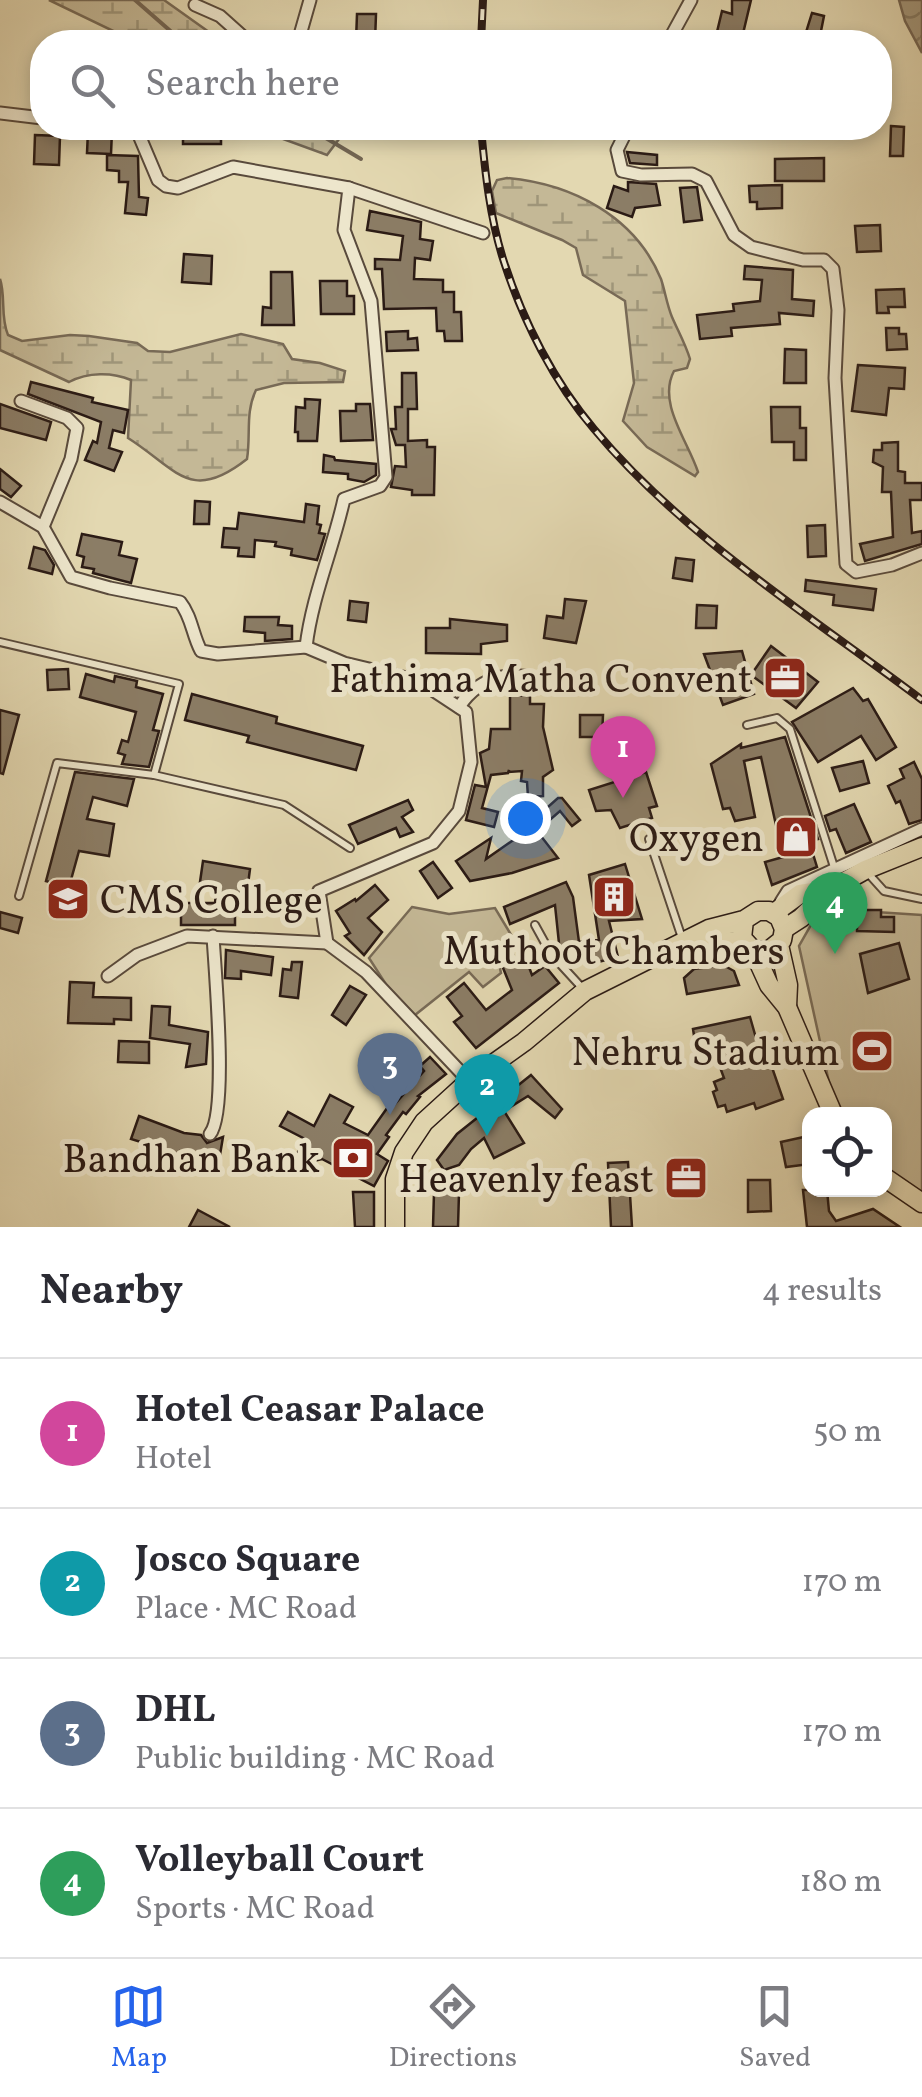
<!DOCTYPE html>
<meta charset="utf-8">
<style>
body{margin:0;font-family:Vollkorn,serif;background:#f2f2f3;color:#2b2b33}
.controls{position:absolute;right:30px;bottom:30px;display:grid;overflow:hidden;border-radius:20px;box-shadow:0 5px 15px #0003}
.controls button{width:90px;height:90px;display:grid;place-items:center;padding:0;border:0;border-bottom:2px solid #e1e1e2;background:#fff;color:#2b2b33;font:50px sans-serif}
.you{position:absolute;left:525px;top:818px;width:35px;height:35px;margin:-25px;border:8px solid #fff;border-radius:50%;background:#1a73e8;box-shadow:0 0 0 15px #1a73e833}
.badge{display:grid;place-items:center;width:65px;height:65px;border-radius:50%;background:#2563eb;color:#fff;font-size:32px;font-weight:700}
.pin{position:absolute;translate:-50% -82px;filter:drop-shadow(0 2px 5px #0008)}
.pin::after{content:'';position:absolute;top:52px;width:35px;height:30px;background:inherit;clip-path:polygon(0 0,100% 0,50% 100%)}
.list{margin:0;padding:0;list-style:none}
h2{display:flex;justify-content:space-between;align-items:center;height:130px;margin:0;padding:0 40px;font-size:42px}
h2 small{font-size:32px;font-weight:400;color:#7c7c81}
.list li{display:grid;grid-template-columns:65px 1fr auto;gap:30px;align-items:center;box-sizing:border-box;height:150px;padding:0 40px;border-top:2px solid #e1e1e2}
.list b{display:block;font-size:38px;white-space:nowrap}
.list p{margin:0;font-size:32px;white-space:nowrap;color:#7c7c81}
.list em{font-size:32px;font-style:normal;color:#7c7c81}
.icon{flex:none;width:55px;height:55px;fill:none;stroke:currentColor;stroke-width:2;stroke-linecap:round;stroke-linejoin:round}
.map{position:relative;flex:none;width:922px;height:1227px;overflow:hidden}
.search{position:absolute;background:#fff;box-shadow:0 5px 15px #0003;left:30px;right:30px;top:30px;height:110px;display:flex;align-items:center;gap:25px;box-sizing:border-box;padding:0 35px;border-radius:40px;color:#7c7c81;font-size:38px}
.sheet{height:730px;background:#fff}
nav{display:flex;justify-content:space-around;align-items:center;box-sizing:border-box;height:140px;border-top:2px solid #e1e1e2;background:#fff;font-size:28px;color:#7c7c81}
nav a{display:grid;justify-items:center;gap:5px}
nav .on{color:#2563eb}
.map>svg:first-child{display:block}
</style>
<div class="map">
<svg width="922" height="1227" viewBox="0 0 922 1227">
<defs>
<pattern id="wetland-marsh" width="20" height="14" patternUnits="userSpaceOnUse" patternTransform="scale(2.5)"><rect width="20" height="14" fill="#c4b896"/><path d="M1 5h8M5 5V1M11 12h8M15 12V8" fill="none" stroke="#9f9579"/></pattern>
<pattern id="water-waves" width="16" height="10" patternUnits="userSpaceOnUse" patternTransform="scale(2.5)"><rect width="16" height="10" fill="#a4987c"/><path d="M0 5q4-4 8 0t8 0" fill="none" stroke="#867b64"/></pattern>
</defs>
<rect width="100%" height="100%" fill="#e3d8b1"/>
<filter id="stains"><feTurbulence type="fractalNoise" baseFrequency=".002" numOctaves="4"/><feColorMatrix values="0 0 0 0 .2 0 0 0 0 .09 0 0 0 0 .02 0 0 0 .5 -.17"/></filter>
<radialGradient id="worn" r=".72"><stop offset=".6" stop-color="#630" stop-opacity="0"/><stop offset="1" stop-color="#630" stop-opacity=".3"/></radialGradient>
<g fill="#c4b896" stroke="#786a56" stroke-width="2.5">
<path d="M412,907l37,7 46,-6 21,35 -5,6 2,5 -15,5 3,14 -18,14 -14,-15 -54,43 -28,-29 -18,-28z"/>
<path d="M860,911l62,4v285l-37,-27 -1,-59h-45l-5,-9 -35,-159 12,-21 36,-6z"/>
</g>
<g fill="url(#wetland-marsh)" stroke="#786a56" stroke-width="2.5">
<path d="M49,0h115l59,42h-87z"/>
<path d="M253,128h76l10,11 -12,16z"/>
<path d="M507,178c65,6 128,38 154,101 4,12 6,26 11,38 6,14 13,26 18,42l-3,9 -13,3c-17,32 14,70 24,101l-3,4 -48,-29 -24,-26 11,-38 -9,-82 -42,-26 -7,-27 -14,-8 -66,-27 -4,-22 5,-11z"/>
<path d="M0,279c6,18 0,37 8,56l14,6 48,-6 19,1 48,7 11,8 22,1 71,-18 42,10 9,15 28,4 25,8 -2,11 -59,1 -28,7c-11,23 -5,44 -9,69 -57,45 -70,10 -119,-21l3,-58c-19,-8 -43,-8 -62,2l-69,-32z"/>
</g>
<path fill="url(#water-waves)" stroke="#746653" stroke-width="2.5" d="M899,0h23v53l-17,-32z"/>
<g fill="none" stroke-linecap="round" stroke-linejoin="round">
<g stroke="#746653" stroke-width="4">
<path d="M135,0l48,42"/>
<path d="M309,128l52,31"/>
</g>
</g>
<g fill="#8b7d66" stroke="#2b1b15" stroke-width="2.5">
<path d="M732,0h19l-10,42 -25,-6 6,-25 10,3z"/>
<path d="M812,13l12,3 -3,15 7,2 -4,9h-21z"/>
<path d="M357,14h19l-1,28 -19,-1z"/>
<path d="M891,126l13,1 -1,29h-13z"/>
<path d="M202,128h19v16h-38v-10h19z"/>
<path d="M88,131h24l-1,23 -24,-1z"/>
<path d="M35,135l25,1 -1,29 -25,-1z"/>
<path d="M627,152l30,3v10l-27,-2z"/>
<path d="M107,155l31,1 1,41 9,1 -2,17 -21,-2 3,-31h-9v-11l-12,-1z"/>
<path d="M824,158v23h-49v-22z"/>
<path d="M628,182l28,2 4,21 -25,3 -3,9 -25,-9 7,-22 14,5z"/>
<path d="M782,185v23l-25,1v-7h-7l-1,-16z"/>
<path d="M697,187l5,33 -18,2 -4,-34z"/>
<path d="M370,211l51,11 -1,17 13,2 -3,19 -15,-2 -1,21 29,1v12h11v20h7l1,29h-17l-1,-10h-7l-1,-23 -52,1 -2,-40h-7v-10l25,1 3,-24 -36,-6z"/>
<path d="M880,225l1,26 -24,1 -2,-26z"/>
<path d="M184,254l28,2 -1,28 -29,-2z"/>
<path d="M745,266l48,4 -1,29 22,2 -1,15 -34,-3 1,11 -49,4 1,8 -32,3 -3,-24 37,-4 -1,-7 27,-3 2,-21 -18,-1z"/>
<path d="M271,272h21l2,53h-32l1,-18 8,1z"/>
<path d="M320,281h27v15h7v18h-33z"/>
<path d="M904,289l1,18h-17l1,6h-12l-1,-23z"/>
<path d="M886,328h13v6h7l1,15 -20,1z"/>
<path d="M408,331v8l9,-1 1,12 -31,1 -1,-19z"/>
<path d="M785,349l21,1v33h-22z"/>
<path d="M858,365l47,3 -1,21 -15,-1 -3,27 -34,-4z"/>
<path d="M402,373h14l1,36h-9v32l19,-1v7h8l-1,48h-22v-5l-21,-3 4,-21 11,1 -1,-22h-9l-5,-16h5l-1,-22h7z"/>
<path d="M31,382l62,16 -1,4 36,8 -4,23 -11,-3 -4,18 13,4 -8,19 -29,-11 8,-19 4,2 4,-21 -73,-28z"/>
<path d="M305,399l15,1 -3,41h-19v-9h-3l1,-25 9,1z"/>
<path d="M0,404l51,18 -5,18 -46,-12z"/>
<path d="M356,404h14l3,36 -32,1 -1,-30h16z"/>
<path d="M771,407h29v21h6v32h-12v-18h-22z"/>
<path d="M898,442v29l7,1v11h17v17h-12l2,33 10,-2v13l-57,17 -5,-17 33,-7 -2,-45h-9l1,-25 -10,-5 1,-12h8v-7z"/>
<path d="M324,455l10,2 1,3 41,4v11l-12,7 -16,-3v-5l-25,-2z"/>
<path d="M0,469l21,17 -10,11 -11,-8z"/>
<path d="M195,501l15,1 -1,22h-15z"/>
<path d="M306,504l13,2 -2,18 4,1 -2,8 6,1 -8,26 -26,-5 1,-6 -17,-3 1,-4 -21,-2 -1,17 -16,-1 1,-8 -17,-1 2,-19 13,1 2,-16 65,9z"/>
<path d="M825,525l1,31 -18,1 -1,-31z"/>
<path d="M82,534l40,8 -3,13 18,4 -6,24 -38,-10 1,-4 -12,-2 2,-10 -7,-2z"/>
<path d="M34,547l11,3 9,15 -2,9 -23,-6z"/>
<path d="M676,558l18,2 -2,21 -19,-3z"/>
<path d="M806,580l70,9 -3,21 -40,-5 1,-10 -29,-4z"/>
<path d="M565,599l21,2 -10,42 -32,-5 3,-22 16,2z"/>
<path d="M350,601l18,2 -2,19 -18,-2z"/>
<path d="M697,605l20,1 -1,22h-20z"/>
<path d="M245,617h34l-1,8 14,1v13l-27,2v-8l-21,-2z"/>
<path d="M450,619l57,6v16l-26,3v10l-55,-1v-25h24z"/>
<path d="M771,646l47,36 -22,26 -45,-33z"/>
<path d="M742,651l12,43 -31,11 -19,-51z"/>
<path d="M68,669l1,20 -21,1 -1,-20z"/>
<path d="M86,674l28,8 1,-6 22,5 -1,6 27,7 -10,36 6,1 -10,36 -27,-3 3,-9 -7,-2 4,-13 6,2 8,-30 -56,-15z"/>
<path d="M853,688l10,13 5,-2 28,48 -20,13 -15,-24 -43,26 -26,-40z"/>
<path d="M192,694l85,23 -1,6 87,23 -7,24 -109,-28 2,-6 -64,-16z"/>
<path d="M510,695l20,1v8h14l-1,23 10,43 -10,7v19l-15,1 -1,-15 -6,-1 1,-10 -13,1v-2l-1,3 -17,2 -9,33 16,4 -4,15 -28,-7 9,-35 11,2 -6,-34 9,-4 2,-20h19z"/>
<path d="M0,710l19,5 -16,59 -3,-1z"/>
<path d="M580,715h23l-1,22h-22z"/>
<path d="M785,737l33,102 -9,2 8,26 -45,18 -7,-23 18,-5 -22,-100 -17,4 11,56 -20,4 -5,-13 -7,1 -12,-45 30,-20v4z"/>
<path d="M863,761l6,22 -29,8 -8,-23z"/>
<path d="M914,762l8,17v41l-13,4 -9,-23 -4,2 -8,-17 16,-8 -4,-9z"/>
<path d="M75,772l59,7 -7,27 -34,-9 -6,22 27,5 -5,32 -30,-5 -10,36 -23,-6z"/>
<path d="M646,772l11,34 -8,2 3,10 -32,10 -9,-18 -15,1 -7,-21z"/>
<path d="M558,798h4l18,22 -8,6 -12,-15 -23,20 21,27 -46,15 -42,8 -14,-20 35,-23 -5,21 36,-25 -15,-4 22,-11 2,3z"/>
<path d="M408,800l5,10 -11,7 11,15 -13,5 -4,-9 -38,16 -9,-19z"/>
<path d="M854,804l17,38 -25,11 -10,-24 -6,2 -5,-15z"/>
<path d="M203,861l47,8 -4,31 -11,-2v27h-54v-22h34l2,-18 -17,-3z"/>
<path d="M433,862l19,26 -14,10 -18,-27z"/>
<path d="M625,864l17,55 -33,2 9,36 -32,8 -2,-16 -20,9 -4,-5 -5,-48 -45,19 -6,-17 62,-25 7,15 6,45 20,-2 -10,-65z"/>
<path d="M375,885l13,15 -20,18 14,14 -18,23 -19,-19 5,-3 -14,-22 19,-12 1,2z"/>
<path d="M857,910h24v7h13v15l-37,-1z"/>
<path d="M0,912l22,6 -4,15 -18,-5z"/>
<path d="M899,943l10,36 -41,14 -8,-39z"/>
<path d="M226,950l47,7 -2,18 -30,-4v8l-16,-1z"/>
<path d="M524,954l8,21 13,-9 14,17 -83,65 -22,-26 8,-6 -15,-19 17,-14 22,27 26,-20 -11,-27z"/>
<path d="M292,962h10l-4,36 -18,-2 3,-27 8,1z"/>
<path d="M723,965l11,6 5,14 -52,9 -3,-16 10,-9z"/>
<path d="M70,982l24,1 -1,14 38,1v22l-17,-1v5l-46,-1z"/>
<path d="M350,986l16,9 -20,30 -14,-10z"/>
<path d="M152,1006l18,1 -1,18 39,7 -2,32 -20,3 4,-23 -40,-6z"/>
<path d="M750,1017l10,35 6,-2 17,49 -27,10 -2,-6 -27,9 -2,-7 -7,2 -5,-15 4,-2 -3,-8 10,-4 -10,-27 -17,4 -4,-26z"/>
<path d="M119,1041l30,1v21l-31,-1z"/>
<path d="M430,1057l16,17 -28,22 2,1 -14,17 -3,-2 -17,23 3,2 -12,17 11,7 -14,25 -52,-27 -8,2 -16,-9 7,-13 -25,-13 8,-14 26,14 16,-31 23,12 -9,16 24,12 22,-31 3,2 31,-35 -4,-5z"/>
<path d="M531,1075l31,34 -7,9 -27,-22 -24,15 20,32 -30,15 -10,-20 -13,11 -12,16 -15,5 -7,-10 20,-26z"/>
<path d="M139,1116l45,17 17,2 6,8 16,-6 -3,18 -40,-4 -1,3 -48,-15z"/>
<path d="M808,1136l2,28 -24,3 -5,-25z"/>
<path d="M628,1162l4,65h-21l-3,-64z"/>
<path d="M748,1180h22l1,31 -23,1z"/>
<path d="M803,1190h24l2,21 7,10 37,-12 27,18h-93z"/>
<path d="M353,1192h21v35h-19z"/>
<path d="M434,1193h25l-1,34h-25z"/>
<path d="M198,1210l32,17h-41z"/>
</g>
<g fill="none" stroke-linecap="round" stroke-linejoin="round">
<defs>
<g id="lane">
<path d="M0,642l179,42 -25,91"/>
<path d="M747,725l30,-7 13,11 44,138"/>
<path d="M649,839l33,99"/>
<path d="M866,871l18,20 38,8"/>
<path d="M19,896l38,-133 97,12 130,30 66,43"/>
<path d="M535,925l16,29 33,36"/>
</g>
<g id="street">
<path d="M195,5l25,11 29,26"/>
<path d="M298,42l12,-42"/>
<path d="M668,42l23,-42"/>
<path d="M0,113l42,5"/>
<path d="M136,128l22,52 8,6 12,2 55,-21 116,21 -5,42 27,71 15,176 -6,9 -36,13c-11,50 -32,97 -38,148l38,16 75,18 47,31 5,50 -12,49 -26,32 -114,48 8,52 39,29 103,109"/>
<path d="M628,128l-11,22 5,21 19,4 51,-1 14,7 28,54 17,12 52,13h21l9,9 5,41 -3,68 11,186 10,8 36,-7 30,-12"/>
<path d="M349,188l134,45"/>
<path d="M21,401l46,17 10,10 -6,31 -28,68"/>
<path d="M0,502l43,25 28,50 39,11 70,14c12,15 12,32 21,49l17,3 88,-7"/>
<path d="M459,707c23,-35 60,-38 96,-22"/>
<path d="M781,902l7,-11 134,-62"/>
<path d="M108,976l29,-21 50,-19 140,7"/>
<path d="M210,1134c18,-22 5,-162 3,-198"/>
</g>
<g id="primary">
<path d="M774,913l26,-19 31,-5 34,-19 57,-23"/>
<path d="M784,929l17,-11 29,-28"/>
<path d="M690,943l46,-2 9,3"/>
<path d="M779,945l9,40 -1,22"/>
<path d="M753,950l16,35 18,22 46,107"/>
<path d="M884,1177l38,26"/>
<path d="M395,1227v-48l9,-27 20,-30 45,-41 55,-39 61,-51 124,-62 35,-9 14,-9h11l10,6 5,12 -2,11 -15,12 -14,-2 -11,-12 2,-18"/>
</g>
</defs>
<use href="#lane" stroke="#594a3c" stroke-width="10"/>
<use href="#street" stroke="#594a3c" stroke-width="15"/>
<use href="#primary" stroke="#2b1b15" stroke-width="21"/>
<use href="#lane" stroke="#ede6cc" stroke-width="6"/>
<use href="#street" stroke="#ede6cc" stroke-width="11"/>
<use href="#primary" stroke="#e3d8b1" stroke-width="18"/>
<defs>
<g id="rail">
<path d="M481,42l2,-42"/>
<path d="M481,128c4,44 9,91 23,134 19,59 50,120 90,167 89,107 218,188 328,271"/>
</g>
</defs>
<use href="#rail" stroke="#2b1b15" stroke-width="8"/>
<use href="#rail" stroke="#ede6cc" stroke-width="4" stroke-dasharray="11" stroke-linecap="butt"/>
</g>
<defs>
<symbol id="office-square" viewBox="-11 -11 22 22"><rect x="-9" y="-9" width="18" height="18" rx="4" fill="#8f2418" stroke="#ede6cc"/><path d="M-6-3h4V-5.5h4V-3h4V5H-6ZM-1-4.5V-3h2v-1.5ZM-6 0V1H6V0Z" fill="#fff"/></symbol>
<symbol id="shop-square" viewBox="-11 -11 22 22"><rect x="-9" y="-9" width="18" height="18" rx="4" fill="#8f2418" stroke="#ede6cc"/><path d="M-5-2.5h2.3a2.7 3.5 0 0 1 5.4 0H5L5.5 6h-11ZM-1.5-2.5h3a1.5 2.3 0 0 0-3 0Z" fill="#fff"/></symbol>
<symbol id="building-square" viewBox="-11 -11 22 22"><rect x="-9" y="-9" width="18" height="18" rx="4" fill="#8f2418" stroke="#ede6cc"/><path d="M-4-6H4V6H1V3H-1V6H-4ZM-2.5-4.3h1.7v1.8h-1.7ZM.8-4.3h1.7v1.8H.8ZM-2.5-1h1.7V.8h-1.7ZM.8-1h1.7V.8H.8Z" fill="#fff"/></symbol>
<symbol id="university-square" viewBox="-11 -11 22 22"><rect x="-9" y="-9" width="18" height="18" rx="4" fill="#8f2418" stroke="#ede6cc"/><path d="M0-5L7-2L0 1L-7-2ZM-4 1L0 2.5L4 1V4Q0 6-4 4Z" fill="#fff"/></symbol>
<symbol id="stadium-square" viewBox="-11 -11 22 22"><rect x="-9" y="-9" width="18" height="18" rx="4" fill="#8f2418" stroke="#ede6cc"/><path d="M0-5a6.5 5 0 1 0 0 10a6.5 5 0 1 0 0-10ZM-3.5-1.8h7v3.6h-7Z" fill="#fff"/></symbol>
<symbol id="bank-square" viewBox="-11 -11 22 22"><rect x="-9" y="-9" width="18" height="18" rx="4" fill="#8f2418" stroke="#ede6cc"/><path d="M-6-4H6V4H-6ZM0-2.3a2.3 2.3 0 1 0 0 4.6a2.3 2.3 0 1 0 0-4.6Z" fill="#fff"/></symbol>
</defs>
<g fill-rule="evenodd">
<use href="#office-square" x="760" y="653" width="50" height="50"/>
<use href="#shop-square" x="771" y="812" width="50" height="50"/>
<use href="#building-square" x="589" y="872" width="50" height="50"/>
<use href="#university-square" x="43" y="874" width="50" height="50"/>
<use href="#stadium-square" x="847" y="1026" width="50" height="50"/>
<use href="#bank-square" x="328" y="1133" width="50" height="50"/>
<use href="#office-square" x="661" y="1153" width="50" height="50"/>
</g>
<g text-anchor="middle" stroke-width="10" stroke-linejoin="round" paint-order="stroke">
<g font-size="40" fill="#2b1b15" stroke="#ede6cc" text-anchor="end">
<text x="752" y="692">Fathima Matha Convent</text>
<text x="764" y="851">Oxygen</text>
<text x="100" y="913" text-anchor="start">CMS College</text>
<text x="614" y="964" text-anchor="middle">Muthoot Chambers</text>
<text x="840" y="1065">Nehru Stadium</text>
<text x="320" y="1172">Bandhan Bank</text>
<text x="654" y="1192">Heavenly feast</text>
</g>
</g>
<rect width="100%" height="100%" filter="url(#stains)"/>
<rect width="100%" height="100%" fill="url(#worn)"/>
</svg>
<div class="controls">
<button><svg class="icon" aria-label="locate" viewBox="0 0 24 24"><circle cx="12" cy="12" r="6"/><path d="M12 2v4M12 18v4M2 12h4M18 12h4"/></svg></button>
</div>
<div class="you"></div>
<div class="pin badge" style="left:623px;top:798px;background:#d1479c">1</div>
<div class="pin badge" style="left:487px;top:1136px;background:#0f9aa8">2</div>
<div class="pin badge" style="left:390px;top:1115px;background:#5c6f8a">3</div>
<div class="pin badge" style="left:835px;top:954px;background:#2e9e5b">4</div>
<div class="search"><svg class="icon" aria-label="search" viewBox="0 0 24 24"><circle cx="10" cy="10" r="6"/><path d="M15 15l6 6"/></svg>Search here</div>
</div>
<section class="sheet">
<h2>Nearby<small>4 results</small></h2>
<ul class="list">
<li><span class="badge" style="background:#d1479c">1</span><div><b>Hotel Ceasar Palace</b><p>Hotel</p></div><em>50 m</em></li>
<li><span class="badge" style="background:#0f9aa8">2</span><div><b>Josco Square</b><p>Place · MC Road</p></div><em>170 m</em></li>
<li><span class="badge" style="background:#5c6f8a">3</span><div><b>DHL</b><p>Public building · MC Road</p></div><em>170 m</em></li>
<li><span class="badge" style="background:#2e9e5b">4</span><div><b>Volleyball Court</b><p>Sports · MC Road</p></div><em>180 m</em></li>
</ul>
</section>
<nav>
<a class="on"><svg class="icon" aria-label="map" viewBox="0 0 24 24"><path d="M3 6l6-2 6 2 6-2v14l-6 2-6-2-6 2zM9 4v14M15 6v14"/></svg>Map</a>
<a><svg class="icon" aria-label="directions" viewBox="0 0 24 24"><path d="M12 3l9 9-9 9-9-9zM9 14v-3h6M13 9l2 2-2 2"/></svg>Directions</a>
<a><svg class="icon" aria-label="saved" viewBox="0 0 24 24"><path d="M7 4h10v16l-5-4-5 4z"/></svg>Saved</a>
</nav>
